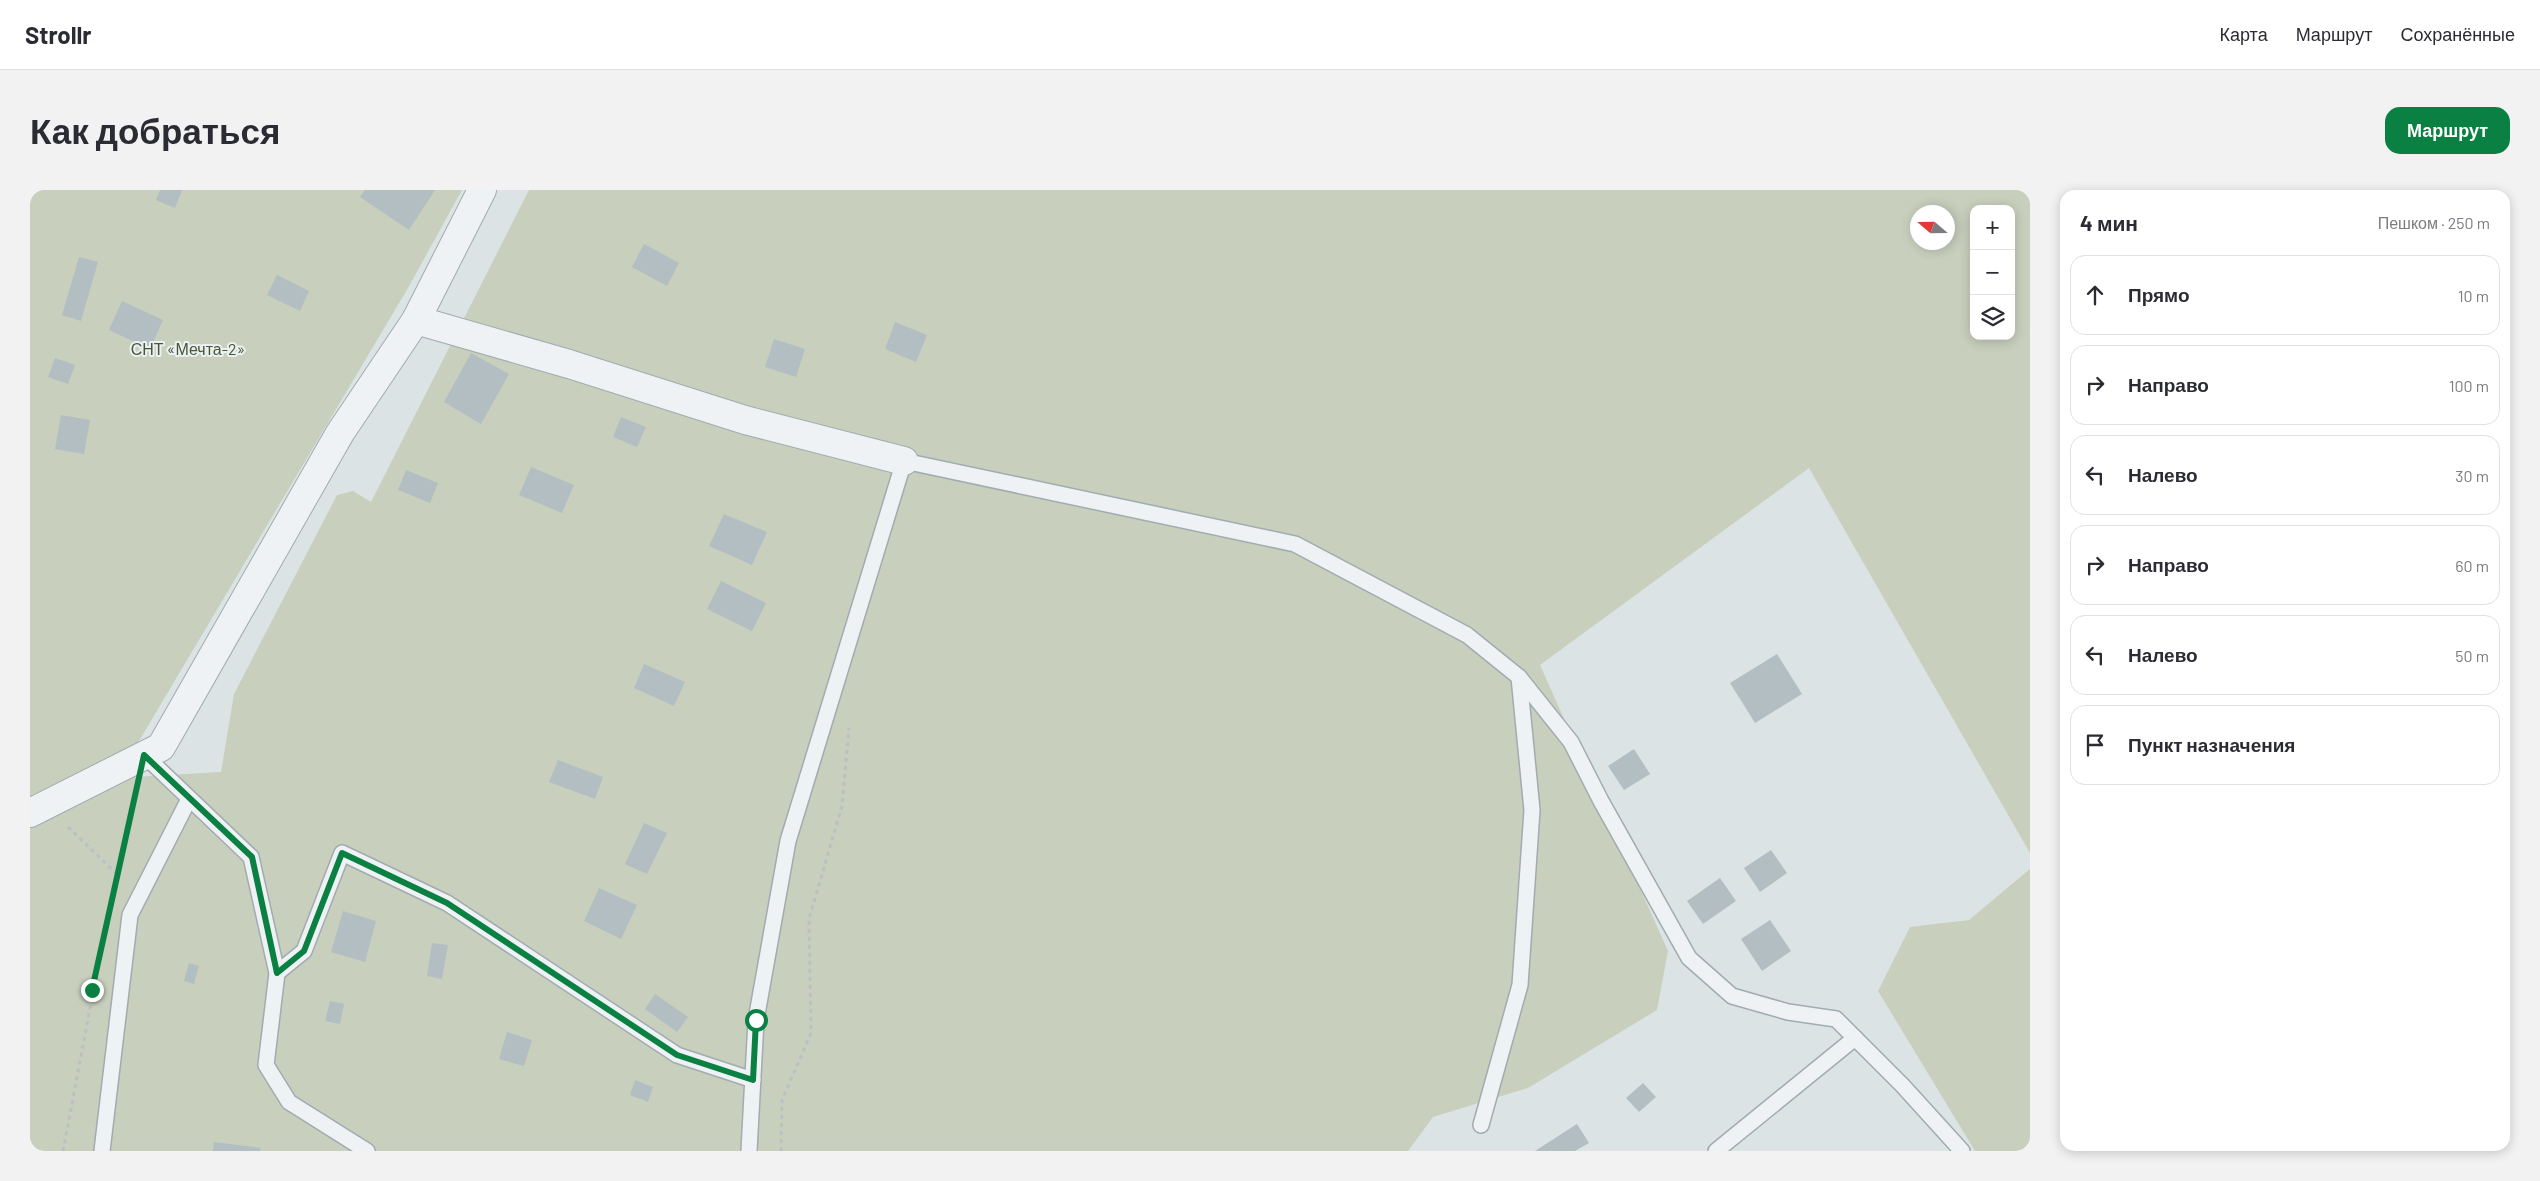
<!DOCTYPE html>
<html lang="ru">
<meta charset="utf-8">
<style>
body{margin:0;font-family:Barlow,sans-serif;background:#f2f2f3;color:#2b2b33}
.controls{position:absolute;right:15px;top:15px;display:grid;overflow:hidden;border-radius:10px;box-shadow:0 2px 12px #0003}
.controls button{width:45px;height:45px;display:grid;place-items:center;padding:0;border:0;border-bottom:1px solid #e1e1e2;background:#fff;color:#2b2b33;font:25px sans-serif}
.compass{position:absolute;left:1880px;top:15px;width:45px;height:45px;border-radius:50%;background:#fff;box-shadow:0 2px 12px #0003;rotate:290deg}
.stop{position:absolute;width:15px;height:15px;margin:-11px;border:4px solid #0b8043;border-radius:50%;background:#fff}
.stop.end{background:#0b8043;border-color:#fff;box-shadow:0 1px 5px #0008}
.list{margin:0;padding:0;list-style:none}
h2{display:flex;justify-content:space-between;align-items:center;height:65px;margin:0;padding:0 20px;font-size:21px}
h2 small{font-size:16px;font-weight:400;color:#7c7c81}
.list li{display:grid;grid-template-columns:32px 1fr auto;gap:15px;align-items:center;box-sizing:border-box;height:80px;margin:0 10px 10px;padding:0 10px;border:1px solid #e1e1e2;border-radius:15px}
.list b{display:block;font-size:19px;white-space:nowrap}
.list em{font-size:16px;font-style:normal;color:#7c7c81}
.icon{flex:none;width:28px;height:28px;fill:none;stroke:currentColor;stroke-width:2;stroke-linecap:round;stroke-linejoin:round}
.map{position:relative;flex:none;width:2000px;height:961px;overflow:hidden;border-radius:15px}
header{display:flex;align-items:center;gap:30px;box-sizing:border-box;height:70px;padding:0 25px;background:#fff;border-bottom:1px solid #e1e1e2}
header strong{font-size:24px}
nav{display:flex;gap:28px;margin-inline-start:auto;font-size:18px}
.intro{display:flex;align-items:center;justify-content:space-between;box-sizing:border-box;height:120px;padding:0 30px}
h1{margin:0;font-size:35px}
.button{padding:12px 22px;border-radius:15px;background:#0b8043;color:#fff;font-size:18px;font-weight:700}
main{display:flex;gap:30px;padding:0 30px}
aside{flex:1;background:#fff;border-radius:15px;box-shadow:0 2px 12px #0003}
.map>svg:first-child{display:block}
</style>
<header>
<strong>Strollr</strong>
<nav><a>Карта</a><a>Маршрут</a><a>Сохранённые</a></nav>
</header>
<div class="intro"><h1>Как добраться</h1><a class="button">Маршрут</a></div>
<main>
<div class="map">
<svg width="2000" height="961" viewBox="0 0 2000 961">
<rect width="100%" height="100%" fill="#dce3e5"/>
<g fill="#c8cfbd" fill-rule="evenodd">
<path d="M0,0h432l-54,98 -291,490 104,-6 13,-78 103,-199 16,-4 18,11 158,-312h1501v663l-221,-385 -269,197 128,286 -11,59 -129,78 -95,29 -25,34h-650l-4,-27 -9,27h-715zM1944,19h37v127h-37zM1888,22h30v30h-30z"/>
<path d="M2000,679v282h-55l-97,-160 32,-64 59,-7z"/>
</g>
<g fill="#b3bec2">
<path d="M130,0h22l-7,18 -19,-8z"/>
<path d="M335,0h70l-26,40 -49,-33z"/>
<path d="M614,54l35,19 -12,23 -35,-19z"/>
<path d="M49,67l19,5 -17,59 -19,-6z"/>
<path d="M247,85l32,16 -9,20 -33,-16z"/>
<path d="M92,111l41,19 -13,29 -41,-19z"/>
<path d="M865,132l32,13 -11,27 -31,-13z"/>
<path d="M744,149l31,10 -9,28 -31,-10z"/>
<path d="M441,163l38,21 -28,50 -37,-22z"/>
<path d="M25,168l20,7 -7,19 -20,-7z"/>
<path d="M31,225l29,5 -6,34 -29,-5z"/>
<path d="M591,227l25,10 -9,20 -24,-10z"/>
<path d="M501,277l43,18 -12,28 -43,-18z"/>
<path d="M376,280l32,13 -8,20 -32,-13z"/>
<path d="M694,324l43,18 -15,33 -43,-19z"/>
<path d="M691,391l45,22 -14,28 -45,-22z"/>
<path d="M1747,464l25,40 -47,29 -25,-40z"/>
<path d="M614,474l41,18 -11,24 -40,-18z"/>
<path d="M1604,559l16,25 -26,16 -16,-24z"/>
<path d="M528,570l45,17 -8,22 -46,-17z"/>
<path d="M614,633l23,10 -20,41 -22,-10z"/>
<path d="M1741,660l16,23 -27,19 -16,-24z"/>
<path d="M1690,688l16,23 -33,23 -16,-23z"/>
<path d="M569,698l38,17 -16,34 -37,-18z"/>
<path d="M313,721l33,10 -11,41 -34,-10z"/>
<path d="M1740,730l21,31 -29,20 -21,-32z"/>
<path d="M402,753l16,2 -6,34 -15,-3z"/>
<path d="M159,773l10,3 -5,18 -10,-3z"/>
<path d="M625,804l33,23 -11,15 -32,-23z"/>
<path d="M300,811l14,3 -4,20 -15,-3z"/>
<path d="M477,842l25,8 -8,26 -25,-7z"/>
<path d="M605,890l18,7 -5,15 -18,-7z"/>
<path d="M1613,893l13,14 -17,15 -13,-14z"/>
<path d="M1547,934l12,19 -14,8h-40z"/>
<path d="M184,952l47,6 -1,3h-47z"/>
</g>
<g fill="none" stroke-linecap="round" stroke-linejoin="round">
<defs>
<g id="lane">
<path d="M114,565l107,102 26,116 -11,92 23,37 78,49"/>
<path d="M247,783l27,-22 38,-98 105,50 230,152 76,25"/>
<path d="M1451,935l39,-140 12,-175 -13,-133"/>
<path d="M72,961l28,-236 59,-116"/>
<path d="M719,961l7,-131 32,-179 116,-380 391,83 172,91 52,42 52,65 30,59 88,157 43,38 56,16 48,7 67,67 59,65"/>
<path d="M1686,961l139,-113"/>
</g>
<g id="street">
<path d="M386,130l153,44 176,56 159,41"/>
<path d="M0,623l131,-66 179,-314 76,-113 66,-130"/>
</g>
</defs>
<use href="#lane" stroke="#a2abaf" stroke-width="18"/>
<use href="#street" stroke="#a2abaf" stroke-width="30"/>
<g stroke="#bac1c4" stroke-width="3" stroke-dasharray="4 4" stroke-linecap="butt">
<path d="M38,637l51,49 -3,10"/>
<path d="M89,685l17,-82"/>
<path d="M33,961l36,-190"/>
<path d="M751,961l1,-51 29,-67 -2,-114 33,-113 7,-78"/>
</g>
<use href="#lane" stroke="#eef2f4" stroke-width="15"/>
<use href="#street" stroke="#eef2f4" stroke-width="28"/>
</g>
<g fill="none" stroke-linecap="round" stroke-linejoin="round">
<path stroke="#0b8043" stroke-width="6" d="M62,800l52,-235 108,102 25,116 27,-22 38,-98 105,50 230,152 76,25 3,-60"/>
</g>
<g text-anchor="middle" stroke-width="4" stroke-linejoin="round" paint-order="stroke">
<g font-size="16" fill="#475634" stroke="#ebf1f3">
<text x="158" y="165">СНТ «Мечта-2»</text>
</g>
</g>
</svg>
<div class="controls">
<button>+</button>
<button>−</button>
<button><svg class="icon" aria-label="layers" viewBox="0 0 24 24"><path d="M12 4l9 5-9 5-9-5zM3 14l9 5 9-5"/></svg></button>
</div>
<svg class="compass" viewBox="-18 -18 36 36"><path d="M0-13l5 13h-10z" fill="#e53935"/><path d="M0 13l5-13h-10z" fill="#7c7c81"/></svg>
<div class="stop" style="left:726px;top:830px"></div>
<div class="stop end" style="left:62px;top:800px"></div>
</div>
<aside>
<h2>4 мин<small>Пешком · 250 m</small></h2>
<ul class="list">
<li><svg class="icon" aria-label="ahead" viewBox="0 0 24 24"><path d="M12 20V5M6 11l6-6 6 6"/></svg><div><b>Прямо</b></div><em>10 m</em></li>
<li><svg class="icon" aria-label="right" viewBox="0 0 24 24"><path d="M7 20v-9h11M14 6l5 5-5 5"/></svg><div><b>Направо</b></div><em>100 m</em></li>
<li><svg class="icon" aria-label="left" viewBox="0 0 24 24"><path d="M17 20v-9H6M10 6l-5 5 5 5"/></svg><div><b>Налево</b></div><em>30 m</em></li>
<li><svg class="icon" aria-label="right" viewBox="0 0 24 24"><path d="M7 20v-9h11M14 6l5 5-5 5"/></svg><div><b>Направо</b></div><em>60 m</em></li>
<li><svg class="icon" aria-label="left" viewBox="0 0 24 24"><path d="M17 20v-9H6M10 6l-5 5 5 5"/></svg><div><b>Налево</b></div><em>50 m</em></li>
<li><svg class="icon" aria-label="arrive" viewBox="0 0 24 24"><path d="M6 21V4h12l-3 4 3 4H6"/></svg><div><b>Пункт назначения</b></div></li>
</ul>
</aside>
</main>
